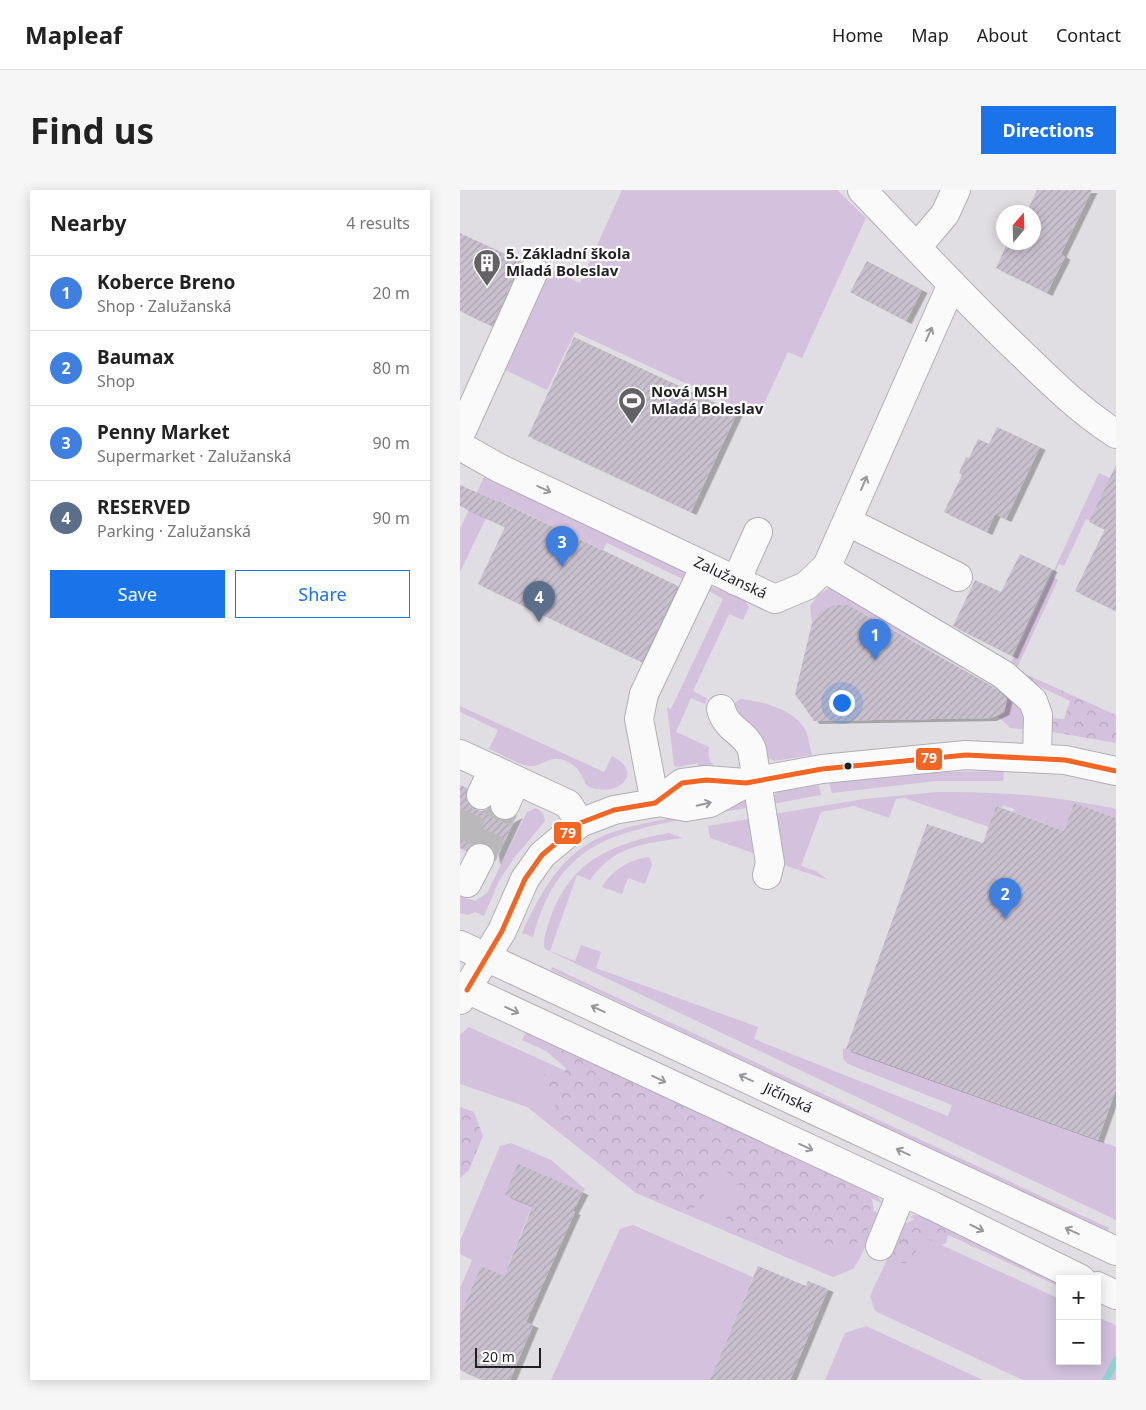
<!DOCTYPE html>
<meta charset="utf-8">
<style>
body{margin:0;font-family:"Noto Sans",sans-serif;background:#f6f6f6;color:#222}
.controls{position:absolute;right:15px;bottom:15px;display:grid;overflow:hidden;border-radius:0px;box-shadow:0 2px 12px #0003}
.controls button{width:45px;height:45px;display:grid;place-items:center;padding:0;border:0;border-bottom:1px solid #e0e0e0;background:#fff;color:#222;font:25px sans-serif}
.compass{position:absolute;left:536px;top:15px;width:45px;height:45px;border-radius:50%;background:#fff;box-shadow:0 2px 12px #0003;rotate:19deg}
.scale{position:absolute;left:15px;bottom:12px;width:66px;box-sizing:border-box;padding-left:5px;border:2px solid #211f22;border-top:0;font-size:14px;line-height:18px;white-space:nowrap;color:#211f22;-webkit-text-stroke:4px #fff;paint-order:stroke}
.you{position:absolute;left:381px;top:512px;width:18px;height:18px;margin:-12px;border:4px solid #fff;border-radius:50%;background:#1a73e8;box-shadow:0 0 0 8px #1a73e833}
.badge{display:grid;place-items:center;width:32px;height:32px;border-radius:50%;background:#1a73e8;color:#fff;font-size:16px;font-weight:700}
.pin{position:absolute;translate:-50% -41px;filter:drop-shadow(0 1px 2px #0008)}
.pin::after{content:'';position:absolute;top:26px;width:18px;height:15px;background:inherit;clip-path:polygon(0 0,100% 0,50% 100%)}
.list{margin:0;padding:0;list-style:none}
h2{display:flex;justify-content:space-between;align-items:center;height:65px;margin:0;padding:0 20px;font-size:21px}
h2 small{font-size:16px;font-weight:400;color:#767676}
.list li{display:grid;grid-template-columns:32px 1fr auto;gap:15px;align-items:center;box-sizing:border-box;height:75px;padding:0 20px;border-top:1px solid #e0e0e0}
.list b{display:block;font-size:19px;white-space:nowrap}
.list p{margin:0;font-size:16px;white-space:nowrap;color:#767676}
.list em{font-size:16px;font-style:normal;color:#767676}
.actions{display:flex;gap:10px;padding:15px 20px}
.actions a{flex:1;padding:11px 0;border:1px solid #1a73e8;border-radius:0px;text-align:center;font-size:18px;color:#1a73e8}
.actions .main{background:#1a73e8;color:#fff}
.map{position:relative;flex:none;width:656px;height:1190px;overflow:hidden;border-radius:0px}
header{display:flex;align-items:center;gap:30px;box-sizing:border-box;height:70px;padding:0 25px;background:#fff;border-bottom:1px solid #e0e0e0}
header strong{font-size:24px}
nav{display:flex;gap:28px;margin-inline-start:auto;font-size:18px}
.intro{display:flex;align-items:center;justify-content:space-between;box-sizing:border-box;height:120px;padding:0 30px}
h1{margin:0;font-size:35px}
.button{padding:12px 22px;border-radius:0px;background:#1a73e8;color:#fff;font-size:18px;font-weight:700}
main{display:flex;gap:30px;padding:0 30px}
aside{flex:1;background:#fff;border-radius:0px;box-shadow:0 2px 12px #0003}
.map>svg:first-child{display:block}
</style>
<header>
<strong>Mapleaf</strong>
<nav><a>Home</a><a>Map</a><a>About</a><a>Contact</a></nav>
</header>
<div class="intro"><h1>Find us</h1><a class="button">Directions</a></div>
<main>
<aside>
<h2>Nearby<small>4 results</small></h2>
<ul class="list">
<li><span class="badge" style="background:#3f7fe0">1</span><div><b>Koberce Breno</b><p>Shop · Zalužanská</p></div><em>20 m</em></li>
<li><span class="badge" style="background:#3f7fe0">2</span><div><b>Baumax</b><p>Shop</p></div><em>80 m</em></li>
<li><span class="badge" style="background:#3f7fe0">3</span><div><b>Penny Market</b><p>Supermarket · Zalužanská</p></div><em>90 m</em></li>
<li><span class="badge" style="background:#5c6f8a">4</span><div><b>RESERVED</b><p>Parking · Zalužanská</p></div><em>90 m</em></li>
</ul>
<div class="actions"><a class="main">Save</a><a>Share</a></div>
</aside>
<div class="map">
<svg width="656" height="1190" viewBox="0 0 656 1190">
<defs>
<pattern id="forest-crowns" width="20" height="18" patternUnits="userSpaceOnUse" patternTransform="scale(1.25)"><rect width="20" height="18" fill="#d3c1dd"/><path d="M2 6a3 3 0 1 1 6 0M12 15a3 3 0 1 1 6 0" fill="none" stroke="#b5a5bd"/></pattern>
<pattern id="building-hatch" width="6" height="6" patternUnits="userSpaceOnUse" patternTransform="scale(1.25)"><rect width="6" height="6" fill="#c9c0ce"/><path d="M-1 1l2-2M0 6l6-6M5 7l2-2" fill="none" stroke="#aca5b1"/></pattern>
<filter id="shadow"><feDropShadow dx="5.5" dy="3" stdDeviation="0" flood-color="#0004"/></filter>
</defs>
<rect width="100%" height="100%" fill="#e1dee3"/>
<g fill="#d3c1dd">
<path d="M162,0h215l29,28 -64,140 -14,-6 -30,65 -183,-85 -28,58 -50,-24 46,-100 37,17z"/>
<path d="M639,283l17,8 -26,39 -4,-1 -22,47 -5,-2 -6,13 5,3 -41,88 7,4h-3l-11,-7z"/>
<path d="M25,285l195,94 5,5v6l-78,-37 -4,7 -103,-49 -10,19 -4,-2 -26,54v-43z"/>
<path d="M252,397l32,12 5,8 -6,13 -14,-6 -36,77 14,7 -2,6 -14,-6 -15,34 33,15c-2,10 1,17 10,22l-19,5 -2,-11 -21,4 -3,-2 -7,-58 4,2 52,-110 -16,-9z"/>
<path d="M369,398h10l160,93 26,25 4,24 -18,-2 -13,-11 6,-5 3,-13 -8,-11 -145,-80c-19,-6 -31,-1 -42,15l-2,-17 8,-11z"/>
<path d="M280,509c22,2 55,10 66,32 3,7 4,17 6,24l-37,6 -11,-4 -13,-26 -19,-26z"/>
<path d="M0,516l144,66 8,-16c36,18 1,45 -26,29 -4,-13 -15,-27 -31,-26 -9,0 -15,8 -26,7 -13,-2 -27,-12 -40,-17l9,-19 -38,-18z"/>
<path d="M544,581l-1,10h-67l-104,12 -3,-10 108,-11z"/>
<path d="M359,595l2,10 -49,9 2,-9 4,-3z"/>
<path d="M477,602c64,-1 117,4 179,17v9l-42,-15 -10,28 -51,-19 1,-3 -11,-4 -1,3 -6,-2 -7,21 -85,-29 -8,1 -7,19 -35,-12 -33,6 -20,54 15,5 12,9 -47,-16 -7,-50 90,-15z"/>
<path d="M282,607l6,3 4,7 -46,8z"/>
<path d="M76,618l7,5 2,8 -31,37 -15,23 -15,35 -9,-4 -7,3 -8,-2v-17l15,5 12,-8 40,-81z"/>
<path d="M235,624l1,3c-86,16 -138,27 -163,120l-11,-4c44,-96 74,-102 173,-119z"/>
<path d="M294,628l2,36 -46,-16 -2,-12z"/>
<path d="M209,643l14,5c-40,6 -68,7 -93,42l-13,-5 -27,76 25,10 6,-16 20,7 -5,16 162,59 -4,12 194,77 4,-11 -104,-41 -5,-5v-11l273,99v73l-571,-271c-3,-10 3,-23 6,-33 21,-57 63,-73 118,-83z"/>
<path d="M187,667l3,1 2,7 -7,19 -17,-6 -6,16 -20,-7c9,-16 27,-27 45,-30z"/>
<path d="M92,777l557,261 -2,4 -556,-262z"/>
<path d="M9,837l411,187 -20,44 -7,11 -20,8 -197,-84 -109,-86 -67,-23v-49z"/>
<path d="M67,839l349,165 6,9 -360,-163z"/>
<path d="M51,953l40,17 34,29 -2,3 -20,-8 -58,10 27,12 -28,70 -23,-9 -21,49v-28l12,-28 -12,-6v-13l40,-95z"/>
<path d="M453,1025l9,1 138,67v4l-150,-70z"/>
<path d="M173,1035l120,52 -43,103h-159l69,-151z"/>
<path d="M453,1042l147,67v62h37v-44l19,8v55h-93l-148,-69 -5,-15 21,-45 24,-7 -5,-7z"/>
<path d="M406,1136l117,54h-158l20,-47z"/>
</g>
<g fill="url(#forest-crowns)">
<path d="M561,482l95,43v28l-69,-12 3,-13 14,1 6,-18 -48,-23z"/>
<path d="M82,851l326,151c5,6 7,19 4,26 -8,26 -21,34 -46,26 -6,-2 -13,-6 -19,-6 -8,0 -17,9 -23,13l-58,-23v-13l17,-21c-5,-17 -17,-31 -36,-18l-3,7v17c-6,7 -15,11 -24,9 -46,-12 -88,-57 -124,-87l-2,-15 6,-12 -20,-11 -3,-4 3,-7 18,5 5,-2 3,-8 -27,-23z"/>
<path d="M0,917l14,5 9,24 -14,34 -9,8z"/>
<path d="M457,1028l28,11 3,7 -2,7 -6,2 -27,-13 -3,5 7,9 -2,10 -7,7c-11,1 -14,-3 -17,-12l12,-26z"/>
</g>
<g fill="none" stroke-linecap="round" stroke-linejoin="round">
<path stroke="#8ed2cd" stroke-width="7" d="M646,1190l10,-20"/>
</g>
<g fill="url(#building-hatch)" filter="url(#shadow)">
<path d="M577,0h55l-31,64 4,3 -18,36 -51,-25 12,-26h26v-30h-7z"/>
<path d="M0,43l62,29 -30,64 -32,-15z"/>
<path d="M407,71l55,29 -16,31 -56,-29z"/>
<path d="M114,147l163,76 -46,99 -163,-76z"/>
<path d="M537,237l43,20 -34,72 -11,-5 -8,18 -43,-20 18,-37 -3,-2 7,-16 3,1 9,-19 11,5z"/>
<path d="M656,275v146l-41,-20 30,-62 -16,-7z"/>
<path d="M0,295l38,17 1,-1 179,85 -36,76 -164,-78 27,-57 -45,-21z"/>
<path d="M560,364l32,15 -40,87 -59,-30 22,-46 26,12z"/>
<path d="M374,415h14l147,83 12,11 -3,13 -13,6 -177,3 -19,-27 17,-71 8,-11z"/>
<path d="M0,595l7,3 -1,9 3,7 5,5 8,2 8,-3 3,7 5,4 8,2 11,-6 -22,47 -2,-12 -6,-6 -8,-2 -7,3 -6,6 -6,-3z"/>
<path d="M614,613l42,15v271l-18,51 -252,-91 81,-225 56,19 13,-37 68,25z"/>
<path d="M58,974l65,28 -10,19 2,1 -49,110 7,3 -23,55h-25l-25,-10v-54l21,-50 23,10 24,-58 4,-12 -27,-11z"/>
<path d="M298,1076l48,20 2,-5 20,8 -38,91h-80z"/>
</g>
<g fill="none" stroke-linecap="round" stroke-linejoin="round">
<g stroke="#bbb8bc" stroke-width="28" stroke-dasharray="28 14" stroke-linecap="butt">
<path d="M0,649l21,-44"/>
<path d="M20,668l25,-53"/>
</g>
<defs>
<g id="minor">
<path d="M402,0c52,54 102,109 156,160 33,32 60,59 98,84"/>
<path d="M457,57l28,-33 11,-24"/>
<path d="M0,245l74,-164"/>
<path id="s1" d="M0,256l39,22 276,131 31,-13 21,-20 125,-282"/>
<path d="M388,332l110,55"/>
<path d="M367,376l9,9 168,100 29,26 5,14 -1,43"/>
<path d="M276,391l22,-49"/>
<path d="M261,519c6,22 24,22 31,41l18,113 -3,12"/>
<path d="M0,564l108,50 12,19"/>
<path d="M21,605l12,-26"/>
<path d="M199,612l27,5 24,-4 36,-20"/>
<path d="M195,613l-16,-84 5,-25 61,-128"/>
<path d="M45,615l11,-25"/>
<path d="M0,690l7,3 13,-25"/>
<path id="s2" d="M0,755l656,306"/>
<path d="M0,796l473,220 148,73"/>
<path d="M0,810l42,-69 23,-52 17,-24 38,-32 34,-13 41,-7 27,-20 24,-3 40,3 76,-14 144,-14 99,5 51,11"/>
<path d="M420,1056l22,-54"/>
<path d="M637,1096l19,9"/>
</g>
</defs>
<use href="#minor" stroke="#b1afb3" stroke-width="30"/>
<use href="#minor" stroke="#fafafb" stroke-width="28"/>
<defs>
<path id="bus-1" d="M7,800l35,-59 23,-52 17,-24 38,-32 34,-13 41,-7 27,-20 24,-3 40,3 76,-14 144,-14 99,5 51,11"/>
</defs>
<use href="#bus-1" stroke="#fff" stroke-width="9"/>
<use href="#bus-1" stroke="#f26522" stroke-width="5"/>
</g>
<defs><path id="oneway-shaft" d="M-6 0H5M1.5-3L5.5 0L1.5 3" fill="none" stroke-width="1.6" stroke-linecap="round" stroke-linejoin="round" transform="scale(1.25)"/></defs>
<g stroke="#989799">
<use href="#oneway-shaft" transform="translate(469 144) rotate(-66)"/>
<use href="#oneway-shaft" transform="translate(404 293) rotate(-67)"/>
<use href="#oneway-shaft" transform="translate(84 299) rotate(25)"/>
<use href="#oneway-shaft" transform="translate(244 614) rotate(-13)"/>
<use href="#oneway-shaft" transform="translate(138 819) rotate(-155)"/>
<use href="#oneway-shaft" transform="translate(52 820) rotate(25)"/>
<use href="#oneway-shaft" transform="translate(286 888) rotate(-155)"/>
<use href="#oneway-shaft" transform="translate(199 889) rotate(25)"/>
<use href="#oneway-shaft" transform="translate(346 957) rotate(25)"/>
<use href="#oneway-shaft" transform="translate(443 962) rotate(-155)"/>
<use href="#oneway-shaft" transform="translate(517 1038) rotate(26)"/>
<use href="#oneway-shaft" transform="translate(612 1041) rotate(-155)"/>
</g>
<defs>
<symbol id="building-pin" viewBox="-11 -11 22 30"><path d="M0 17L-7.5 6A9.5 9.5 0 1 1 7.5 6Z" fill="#646266" stroke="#fff"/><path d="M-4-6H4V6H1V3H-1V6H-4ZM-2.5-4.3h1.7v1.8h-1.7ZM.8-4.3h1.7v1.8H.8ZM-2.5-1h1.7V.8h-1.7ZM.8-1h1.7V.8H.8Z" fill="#fff"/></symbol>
<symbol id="stadium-pin" viewBox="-11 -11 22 30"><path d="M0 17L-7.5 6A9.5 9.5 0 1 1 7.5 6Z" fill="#646266" stroke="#fff"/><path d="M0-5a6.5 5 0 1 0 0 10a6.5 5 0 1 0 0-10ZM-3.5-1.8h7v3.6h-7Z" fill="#fff"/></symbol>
</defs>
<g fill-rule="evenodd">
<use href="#building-pin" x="11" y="57" width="32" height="43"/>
<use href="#stadium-pin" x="156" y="195" width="32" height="43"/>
</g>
<circle fill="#211f22" stroke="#fff" stroke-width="2" cx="388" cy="576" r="4.5"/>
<g text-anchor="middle" stroke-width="4.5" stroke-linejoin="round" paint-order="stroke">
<g font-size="15" font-weight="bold" fill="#211f22" stroke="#fff" text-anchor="start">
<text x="46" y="69">5. Základní škola<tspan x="46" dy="17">Mladá Boleslav</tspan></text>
<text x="191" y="207">Nová MSH<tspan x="191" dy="17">Mladá Boleslav</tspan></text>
</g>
<g font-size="15" fill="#211f22" stroke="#fff">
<text dy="5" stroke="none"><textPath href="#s1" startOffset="301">Zalužanská</textPath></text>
<text dy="5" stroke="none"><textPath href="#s2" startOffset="362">Jičínská</textPath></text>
</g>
</g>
<g stroke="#fff" stroke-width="2">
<rect x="455" y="557" width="28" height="24" rx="5" fill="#f26522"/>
<rect x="93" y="631" width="29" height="24" rx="5" fill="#f26522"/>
</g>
<g font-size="14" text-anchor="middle" font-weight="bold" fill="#fff">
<text x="469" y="573">79</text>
<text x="108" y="648">79</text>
</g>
</svg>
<div class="controls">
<button>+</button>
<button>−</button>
</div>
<svg class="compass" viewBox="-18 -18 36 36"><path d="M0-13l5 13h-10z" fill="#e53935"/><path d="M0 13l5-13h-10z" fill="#767676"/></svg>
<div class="scale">20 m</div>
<div class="you"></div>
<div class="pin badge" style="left:415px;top:470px;background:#3f7fe0">1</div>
<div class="pin badge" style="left:545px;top:729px;background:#3f7fe0">2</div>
<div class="pin badge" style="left:102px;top:377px;background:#3f7fe0">3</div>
<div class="pin badge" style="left:79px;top:432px;background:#5c6f8a">4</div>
</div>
</main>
